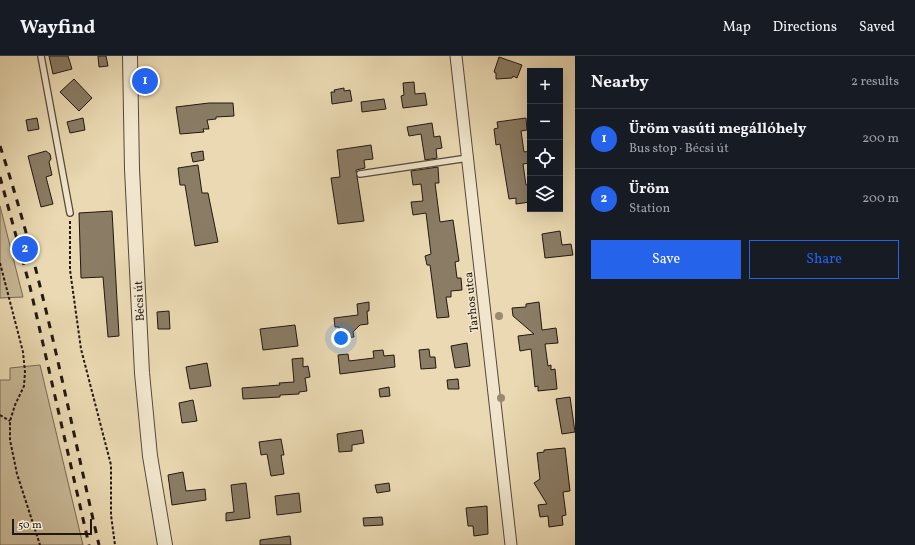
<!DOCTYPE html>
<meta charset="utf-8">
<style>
body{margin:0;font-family:Vollkorn,serif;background:#242831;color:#f1f3f6}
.controls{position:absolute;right:12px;top:12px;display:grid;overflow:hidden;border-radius:0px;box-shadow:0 4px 16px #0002}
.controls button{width:36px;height:36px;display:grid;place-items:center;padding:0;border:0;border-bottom:1px solid #363941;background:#171b24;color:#f1f3f6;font:20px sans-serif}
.scale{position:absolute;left:12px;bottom:10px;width:80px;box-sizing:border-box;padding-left:4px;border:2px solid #231811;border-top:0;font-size:11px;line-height:14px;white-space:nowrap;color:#231811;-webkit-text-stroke:3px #f1e6cd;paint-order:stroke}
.you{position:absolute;left:341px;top:282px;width:14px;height:14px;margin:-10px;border:3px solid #fff;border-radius:50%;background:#1a73e8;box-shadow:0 0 0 6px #1a73e833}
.badge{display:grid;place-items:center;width:26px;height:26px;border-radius:50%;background:#2563eb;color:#fff;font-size:13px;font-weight:700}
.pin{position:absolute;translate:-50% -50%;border:2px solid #fff;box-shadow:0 1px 4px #0006}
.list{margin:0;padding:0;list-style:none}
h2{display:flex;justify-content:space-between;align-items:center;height:52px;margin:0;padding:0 16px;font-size:17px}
h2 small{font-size:13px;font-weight:400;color:#9ea1a6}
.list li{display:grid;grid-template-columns:26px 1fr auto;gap:12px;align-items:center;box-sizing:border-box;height:60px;padding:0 16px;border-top:1px solid #363941}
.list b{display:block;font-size:15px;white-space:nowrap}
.list p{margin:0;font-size:13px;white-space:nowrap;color:#9ea1a6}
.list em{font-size:13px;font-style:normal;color:#9ea1a6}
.actions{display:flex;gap:8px;padding:12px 16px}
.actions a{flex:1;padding:9px 0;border:1px solid #2563eb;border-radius:0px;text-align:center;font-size:14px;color:#2563eb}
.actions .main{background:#2563eb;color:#fff}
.icon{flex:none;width:22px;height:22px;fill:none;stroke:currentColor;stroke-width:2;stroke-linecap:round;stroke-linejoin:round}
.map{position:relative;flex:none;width:575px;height:489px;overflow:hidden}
header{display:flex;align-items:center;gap:24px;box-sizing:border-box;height:56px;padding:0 20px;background:#171b24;border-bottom:1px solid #363941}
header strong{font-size:19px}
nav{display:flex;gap:22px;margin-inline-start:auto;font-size:14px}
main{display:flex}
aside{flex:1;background:#171b24}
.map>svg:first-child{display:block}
</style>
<header>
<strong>Wayfind</strong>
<nav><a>Map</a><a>Directions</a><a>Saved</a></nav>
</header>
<main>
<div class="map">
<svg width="575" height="489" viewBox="0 0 575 489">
<rect width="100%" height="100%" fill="#ead9b2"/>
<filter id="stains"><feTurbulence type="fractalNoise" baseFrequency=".005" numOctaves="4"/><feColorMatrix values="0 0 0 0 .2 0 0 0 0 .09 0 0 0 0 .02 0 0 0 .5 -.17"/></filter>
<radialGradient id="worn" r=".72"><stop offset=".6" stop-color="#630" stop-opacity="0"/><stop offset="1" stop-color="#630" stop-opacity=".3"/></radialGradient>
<g fill="#c8b897" stroke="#766854">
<path d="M0,150l23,91 -23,1z"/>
<path d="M40,309l43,180h-83v-165h10v-12z"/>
</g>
<g fill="#8a7c65" stroke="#231811">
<path d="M49,0h19l4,13 -19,5z"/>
<path d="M98,0h8l2,10 -9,1z"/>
<path d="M499,1l23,8 -5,13 -4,-2 -1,2 -16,1v-6l-2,-1z"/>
<path d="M74,23l18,19 -13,13 -19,-19z"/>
<path d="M414,26l1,12 10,-1 2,12 -24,3 -2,-12 3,-1 -1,-12z"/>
<path d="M344,32v3l6,-1 2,11 -20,3 -1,-12h4l-1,-2z"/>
<path d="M384,43l2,10 -24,3 -1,-10z"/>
<path d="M209,47h24l1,13 -18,1v2l-9,1 2,9h-6l1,3 -24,2 -4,-27z"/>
<path d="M37,62l2,11 -11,2 -2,-11z"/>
<path d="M83,62l2,12 -15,3 -3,-11z"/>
<path d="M526,62l1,12 -6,1 3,21 6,-1v12l-7,1 3,21h4v17l-14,2v-6l-7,1 -9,-55 -4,1 -2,-16 4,-1 -1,-6z"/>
<path d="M432,67l2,14 6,-1 2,12 -6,1 1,9 -12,2 -4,-26 -12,2 -2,-9z"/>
<path d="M371,89l2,14 -9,1 1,8 -9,2 8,51 -26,3 -7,-46 9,-1 -3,-27z"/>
<path d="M46,95l4,3 1,5 -2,3 3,13 -6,2 7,27 -12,3 -13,-51z"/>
<path d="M203,95l1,9 -11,2 -2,-9z"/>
<path d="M198,109l4,28h6l10,49 -23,4 -10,-61h-5l-2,-17z"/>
<path d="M438,111l1,16h-4l5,39 13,-2 6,41 -4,1 2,16h4l1,12 -11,1v6h-5l3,20 -12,1 -7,-53h-3l-2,-9 6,-2 -5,-41 -13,2 -2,-13 12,-1 -2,-17 -8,1 -2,-14z"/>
<path d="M112,155l7,125 -11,1 -5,-60 -22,1 -2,-65z"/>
<path d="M560,175l2,14 9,-1 2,11 -28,3 -3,-24z"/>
<path d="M369,246v9h-2l1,13 -8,1 -7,7 1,5 -14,1 -1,-11h-4l-1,-9 24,-3 -1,-11z"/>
<path d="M539,246l3,28 14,-2 2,15 -13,1 3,22 3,-1v5l4,-1 2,20 -19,2v-5l-3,1 -4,-38 -11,2 -2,-15 16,-2 -21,-18 -1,-8 14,-1v-3z"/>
<path d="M169,255l1,18h-12l-1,-17z"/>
<path d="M295,269l3,21 -35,4 -3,-21z"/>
<path d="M467,287l3,23 -15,2 -4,-22z"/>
<path d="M429,293l1,8h5l1,11 -15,1 -2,-19z"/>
<path d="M383,294l1,6 10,-1 1,12 -55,7 -2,-19 10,-1 1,7 25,-3 -1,-7z"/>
<path d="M303,302v9l5,-1 2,11 -5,1 2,13 -8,1v2l-19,1v2l-37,2 -1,-11 38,-3 -1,-2 15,-1 -2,-23z"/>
<path d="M207,307l4,23 -21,3 -4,-22z"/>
<path d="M458,323l1,10h-11l-1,-9z"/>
<path d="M389,331l1,9 -10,1 -1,-8z"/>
<path d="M570,341l5,35 -13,2 -6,-35z"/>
<path d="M193,344l4,21 -15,2 -3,-20z"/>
<path d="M362,374l2,13 -12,2v6l-13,1 -2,-18z"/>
<path d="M281,383l3,16h-3l3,19 -13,2 -4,-22 -6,1 -2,-13z"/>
<path d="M565,392l5,43 -7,1 3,23 -4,1 1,9 -14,2 -1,-11 -8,1 -2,-12 9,-1 -13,-21 6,-4 -3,-26 7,-1v-2z"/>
<path d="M183,416l3,19 19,-2 1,11 -34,5 -4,-30z"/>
<path d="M246,427l4,35 -24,3v-8l8,-1 -3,-27z"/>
<path d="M389,427l1,8 -13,2 -2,-8z"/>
<path d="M299,437l2,19 -24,3 -2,-19z"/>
<path d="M487,450l1,28 -14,2 -1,-10h-5l-2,-18z"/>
<path d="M382,461l1,8 -19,1 -1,-8z"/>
<path d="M290,480l1,9h-31v-5z"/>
</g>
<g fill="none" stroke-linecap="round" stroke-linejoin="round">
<defs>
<g id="service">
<path d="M41,0l29,157"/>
<path d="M360,118l108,-16"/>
</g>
<path id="minor" d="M456,0l55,489"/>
<path id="tertiary" d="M130,0l2,113 10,204 8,83 15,89"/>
</defs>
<use href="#service" stroke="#554839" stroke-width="8"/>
<use href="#minor" stroke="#554839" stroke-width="13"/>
<use href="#tertiary" stroke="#554839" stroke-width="16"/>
<g stroke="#231811" stroke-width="2" stroke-dasharray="3 2" stroke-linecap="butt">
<path d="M70,165v49l11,79 30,116v50l4,30"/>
<path d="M0,207l23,89 2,20 -1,14 -9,19 -5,16v19l7,34 23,71"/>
<path d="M0,359l10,6"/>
</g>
<use href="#service" stroke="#f1e6cd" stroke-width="5.5"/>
<use href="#minor" stroke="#f1e6cd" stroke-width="11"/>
<use href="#tertiary" stroke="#f1e6cd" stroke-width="14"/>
<g stroke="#231811" stroke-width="3" stroke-dasharray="7 7" stroke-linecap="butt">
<path d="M0,90c43,130 68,266 99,399"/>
<path d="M0,121l30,110 59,258"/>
</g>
</g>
<g fill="#98896f">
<circle cx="499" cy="260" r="4"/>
<circle cx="501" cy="342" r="4"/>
</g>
<g text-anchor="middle" stroke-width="3" stroke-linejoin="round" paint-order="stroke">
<g font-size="12" fill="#231811" stroke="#f1e6cd">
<text transform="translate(139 245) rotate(-93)" y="4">Bécsi út</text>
<text transform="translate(471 246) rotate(-96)" y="4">Tarhos utca</text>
</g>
</g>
<rect width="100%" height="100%" filter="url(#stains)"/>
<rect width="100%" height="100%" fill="url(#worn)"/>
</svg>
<div class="controls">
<button>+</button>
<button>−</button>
<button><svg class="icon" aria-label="locate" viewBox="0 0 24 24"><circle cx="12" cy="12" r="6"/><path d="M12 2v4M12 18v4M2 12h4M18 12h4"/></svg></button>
<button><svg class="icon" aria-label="layers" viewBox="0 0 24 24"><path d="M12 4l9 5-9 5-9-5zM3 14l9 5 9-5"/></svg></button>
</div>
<div class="scale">50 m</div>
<div class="you"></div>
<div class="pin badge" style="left:145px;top:25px">1</div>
<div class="pin badge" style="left:25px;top:193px">2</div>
</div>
<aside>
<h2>Nearby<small>2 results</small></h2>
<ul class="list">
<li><span class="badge">1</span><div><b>Üröm vasúti megállóhely</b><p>Bus stop · Bécsi út</p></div><em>200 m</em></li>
<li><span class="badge">2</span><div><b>Üröm</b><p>Station</p></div><em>200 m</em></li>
</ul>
<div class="actions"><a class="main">Save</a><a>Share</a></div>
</aside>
</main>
